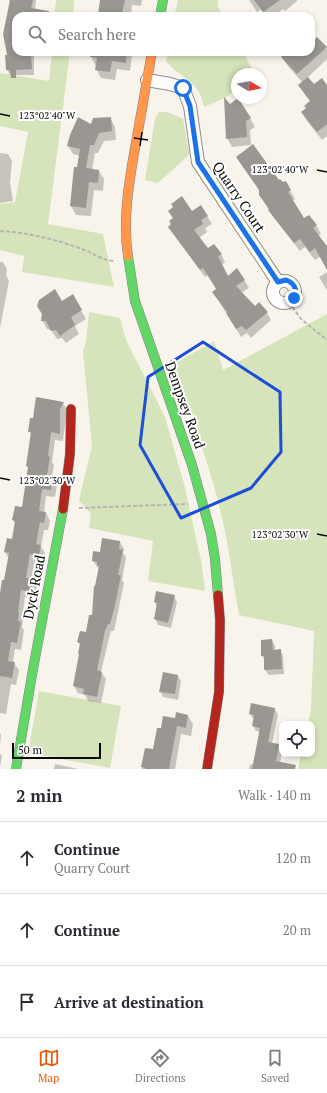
<!DOCTYPE html>
<meta charset="utf-8">
<style>
body{margin:0;font-family:"PT Serif",serif;background:#f7f7f7;color:#2b2b33}
.controls{position:absolute;right:12px;bottom:12px;display:grid;overflow:hidden;border-radius:8px;box-shadow:0 2px 6px #0003}
.controls button{width:36px;height:36px;display:grid;place-items:center;padding:0;border:0;border-bottom:1px solid #e1e1e2;background:#fff;color:#2b2b33;font:20px sans-serif}
.compass{position:absolute;left:231px;top:68px;width:36px;height:36px;border-radius:50%;background:#fff;box-shadow:0 2px 6px #0003;rotate:100deg}
.scale{position:absolute;left:12px;bottom:10px;width:89px;box-sizing:border-box;padding-left:4px;border:2px solid #090909;border-top:0;font-size:11px;line-height:14px;white-space:nowrap;color:#090909;-webkit-text-stroke:3px #fff;paint-order:stroke}
.stop{position:absolute;width:12px;height:12px;margin:-9px;border:3px solid #1a73e8;border-radius:50%;background:#fff}
.stop.end{background:#1a73e8;border-color:#fff;box-shadow:0 1px 4px #0008}
.list{margin:0;padding:0;list-style:none}
h2{display:flex;justify-content:space-between;align-items:center;height:52px;margin:0;padding:0 16px;font-size:17px}
h2 small{font-size:13px;font-weight:400;color:#7c7c81}
.list li{display:grid;grid-template-columns:26px 1fr auto;gap:12px;align-items:center;box-sizing:border-box;height:72px;padding:0 16px;border-top:1px solid #e1e1e2}
.list b{display:block;font-size:15px;white-space:nowrap}
.list p{margin:0;font-size:13px;white-space:nowrap;color:#7c7c81}
.list em{font-size:13px;font-style:normal;color:#7c7c81}
.icon{flex:none;width:22px;height:22px;fill:none;stroke:currentColor;stroke-width:2;stroke-linecap:round;stroke-linejoin:round}
.map{position:relative;flex:none;width:327px;height:769px;overflow:hidden}
.search{position:absolute;background:#fff;box-shadow:0 2px 6px #0003;left:12px;right:12px;top:12px;height:44px;display:flex;align-items:center;gap:10px;box-sizing:border-box;padding:0 14px;border-radius:12px;color:#7c7c81;font-size:15px}
.sheet{height:268px;background:#fff}
nav{display:flex;justify-content:space-around;align-items:center;box-sizing:border-box;height:56px;border-top:1px solid #e1e1e2;background:#fff;font-size:11px;color:#7c7c81}
nav a{display:grid;justify-items:center;gap:2px}
nav .on{color:#ea580c}
.map>svg:first-child{display:block}
</style>
<div class="map">
<svg width="327" height="769" viewBox="0 0 327 769">
<rect width="100%" height="100%" fill="#f8f4ec"/>
<g fill="#d6e4bb">
<path d="M56,0h18l-1,16h-19z"/>
<path d="M178,0h40v7l5,9h-49z"/>
<path d="M52,52h18l-22,172 55,10 11,53 -92,-15 2,-16 -24,-6v-46l15,-2 13,-70 -28,-6v-53l49,8z"/>
<path d="M168,52h75l12,22h-18v15l-12,9 -21,9c-5,-28 -23,-27 -38,-46z"/>
<path d="M159,112h9l15,7 5,27 3,7 -33,30 -13,-3 10,-61z"/>
<path d="M89,312l31,6 6,22 39,77 19,67 17,76 4,31 -57,-10 5,-40 -64,-13 2,-14 -12,-14 13,-54 -9,-95 3,-9z"/>
<path d="M327,314v455h-29l3,-15h11v-30h-4l3,-15 3,-78 -75,-16c-5,-26 -8,-53 -13,-78 -11,-59 -33,-116 -54,-172l42,-24 9,29z"/>
<path d="M39,691l82,15 -11,62 -82,-15z"/>
</g>
<g fill="#0003">
<path d="M9,0h27l-1,10 10,6h-29v36h25l-1,3 -6,-1v21h-24l-3,-5 3,-67z"/>
<path d="M101,0h41l-1,6 -9,-1 -1,11h-31l-1,-2z"/>
<path d="M249,0h48v1l-12,10 -2,-2 -10,7h-8l-4,-7 -4,3z"/>
<path d="M311,44l15,4 1,2v9l-20,19 7,8 13,6v44l-5,4 -15,-19 -5,-8 5,-4 4,-7 -12,-17 3,-3 -15,-17 -5,-8 5,-5h24z"/>
<path d="M93,52h37l2,4 -2,15 -13,-2 -2,11 -14,-2 -5,-9v-3l-4,-7z"/>
<path d="M230,105l20,13 5,9 -5,3 1,15 -19,2 -5,-9z"/>
<path d="M110,118l5,9 1,13 -12,1 -6,12h-3l-3,17 7,1 5,8 -1,12 -9,-1 -3,26 -15,-1 -5,-9 9,-50 -7,-2 -5,-8 24,-21z"/>
<path d="M0,153l8,1 4,7 -2,22 3,18 -13,2z"/>
<path d="M279,181l3,3 3,-2 10,17 -3,2 12,19 12,5 5,9 -3,2 9,11v21l-6,-12 -6,4 -10,-13 -5,4 -26,-33 -14,-23z"/>
<path d="M192,213l15,3 5,8 -7,4 2,4 -8,6 9,12 13,4 4,8 -3,3 6,12 16,3 5,8 -8,5 13,15 13,5 4,7 -20,18 -4,-5 -6,4 -28,-45 4,-3 -9,-14 -3,2 -36,-50z"/>
<path d="M0,262h3l4,7 -1,6 3,6 -9,47z"/>
<path d="M327,272v18l-8,-13z"/>
<path d="M73,296l13,23 -11,7 4,8 -13,9 -4,-5 -5,1 -6,-9 -4,-1 -5,-9z"/>
<path d="M63,403l4,7 -4,31 -8,-1 -3,22 2,3 -2,12 5,8 -2,12 -9,-1 -2,16 2,1 4,8 -2,9h-4l-3,17 4,6 -2,10 -8,-2 -4,18 2,1 4,7 -1,12 -11,-2 -3,21 1,2 -1,7 2,3 -3,20 -6,-1 -2,13 6,8 -3,15 -5,-1 -5,30 -6,-1v-110l9,-44 -4,-7 8,-11 2,-17 -2,-4 10,-11 6,-40 -2,-3 5,-30 -3,-5 5,-12z"/>
<path d="M120,542l4,7 -1,4 3,4 -4,23 2,3 -10,48h-3l-2,7 -8,34 5,7 -5,24 -13,-2 -3,-6 -7,-2 -4,-7 6,-31v-10l-2,-3 8,-9 7,-17 6,-48 -2,-1 -4,-7 8,-7z"/>
<path d="M174,596l3,6 -6,26 -13,-3 -3,-6 2,-12 -2,-5z"/>
<path d="M272,640l3,6v4h5l3,6 1,18 -15,1 -4,-5v-10l-3,-4z"/>
<path d="M178,676l3,5 -3,19 -15,-3 -3,-6z"/>
<path d="M275,709l3,6 -6,29 7,1 3,6 -2,13 2,5h-33l1,-5 4,1 6,-33 -4,-1 -3,-5 1,-6 -4,-6z"/>
<path d="M188,716l5,8 -2,12 -10,-2 -6,35h-33l4,-20 8,2 7,-22 14,-10z"/>
<path d="M0,733l1,2 -1,10z"/>
<path d="M0,754l2,2 -2,11z"/>
<path d="M55,764l23,5h-24z"/>
</g>
<g fill="#9a9793">
<path d="M10,0h23l-2,8 18,3v5h-33v38h15l1,15 -16,1v8h-5l-1,-8h-4l-1,-15h2l-4,-21z"/>
<path d="M100,0h25l-3,14 -6,-1v3l-18,-1z"/>
<path d="M254,0h26l-17,12z"/>
<path d="M317,37l10,10 -30,27 -16,-17 5,-5h25v-9z"/>
<path d="M90,52h37l-1,11 -14,-2 -2,11 -15,-2 2,-12 -7,-1z"/>
<path d="M308,77l6,7 8,-6 5,7v39l-10,8 -16,-20 5,-4 -2,-2 6,-5 -12,-16z"/>
<path d="M224,97l6,7 8,-6 13,20 -5,3 1,16 -21,2z"/>
<path d="M78,117l13,7 2,-6 18,-1 1,14 -13,2 -5,12h-4l-4,23 13,2 -1,13 -9,-1 -3,26 -16,-2 4,-39h3l3,-18 -13,-3 3,-11z"/>
<path d="M253,144l26,36 1,-1 3,3 3,-1 5,9 -3,2 16,26 5,-3 8,10 -4,3 14,18v24l-12,-22 -5,4 -10,-13 -6,4 -26,-33 1,-1 -10,-14v-5l-23,-33z"/>
<path d="M182,196l10,15 9,-6 7,11 -7,4 2,4 -9,6 14,18 6,-4 8,10 -4,2 10,20 9,-8 8,12 -9,6 19,20 4,-4 9,10 -22,18 -4,-4 -6,3 -10,-16 1,-1 -15,-20 4,-3 -13,-21 -3,2 -32,-43 3,-3 -2,-3 4,-3 -5,-7 5,-4 -2,-3z"/>
<path d="M55,289l7,12 11,-7 9,16 -11,7 4,8 -15,11 -4,-6 -5,1 -5,-10h-5l1,-7 -5,-8 2,-6z"/>
<path d="M36,397l28,5 -4,7v25l-9,-2 -3,24 2,1 -3,18 6,1 -2,14 -9,-1 -3,22 7,1 -2,11 -4,-1 -4,22 5,1 -2,11 -9,-2 -4,24 8,1 -3,13 -10,-2 -3,22h1l-1,9 3,1 -4,21 -6,-1 -3,19 7,1 -3,16 -12,-2v-83l2,-13h2l5,-27 -5,-1 3,-14 5,1 3,-18 -3,-1 3,-14 7,1 6,-40 -2,-1 5,-34h-3l2,-14h3z"/>
<path d="M102,538l18,3 -1,8 4,1 -5,25h3l-6,30 -5,19h-2l-3,7 -8,39 5,2 -5,25 -14,-3 1,-5 -11,-3 6,-32h-1l2,-11 -3,-1 3,-11 6,1 3,-17h3l2,-29h1l4,-20 -2,-1v-3l-5,-1 1,-10 7,1z"/>
<path d="M156,591l19,4 -7,28 -14,-4 3,-16 -3,-1z"/>
<path d="M272,639l1,11 8,-1 1,20 -18,1v-14h-3v-16z"/>
<path d="M163,672l15,3 -3,19 -16,-2z"/>
<path d="M251,703l24,5 -7,34 11,2 -3,17 20,4 -1,4h-43l8,-41 -8,-2 2,-11 -5,-1z"/>
<path d="M176,712l12,3 -2,13 -9,-2 -8,43h-24v-1l-4,-1 4,-19 8,1 4,-21h4l2,-12 12,2z"/>
</g>
<g fill="none" stroke-linecap="round" stroke-linejoin="round">
<defs>
<g id="street">
<path d="M147,80l23,4 13,4 7,18 8,56 80,120"/>
<circle cx="284" cy="292" r="11"/>
</g>
<g id="fast">
<path d="M160,16l3,-16"/>
<path d="M128,256l7,45 57,164 19,69 4,25 3,36"/>
<path d="M16,769l17,-100 30,-160"/>
</g>
<path id="slow" d="M128,256c-6,-39 2,-80 9,-119 5,-28 10,-57 15,-85"/>
<g id="jam">
<path d="M63,509l7,-55 1,-45"/>
<path d="M207,769l12,-77 1,-72 -2,-25"/>
</g>
</defs>
<use href="#street" stroke="#918f8b" stroke-width="14"/>
<use href="#fast" stroke="#878582" stroke-width="10"/>
<use href="#slow" stroke="#878582" stroke-width="10"/>
<use href="#jam" stroke="#878582" stroke-width="10"/>
<g stroke="#b6b5b4" stroke-width="2" stroke-dasharray="4 2" stroke-linecap="butt">
<path d="M0,231c27,1 57,9 82,18 12,4 18,11 32,12"/>
<path d="M289,302l12,17 26,21"/>
<path d="M79,508l109,-4"/>
</g>
<use href="#street" stroke="#fefdfc" stroke-width="12"/>
<use href="#fast" stroke="#63d668" stroke-width="9"/>
<use href="#slow" stroke="#ff974d" stroke-width="9"/>
<use href="#jam" stroke="#b3261e" stroke-width="9"/>
</g>
<g fill="none" stroke-linecap="round" stroke-linejoin="round">
<path stroke="#1a73e8" stroke-width="5" d="M183,88l7,18 8,56 80,120 8,-2c8,3 12,9 8,18"/>
</g>
<path fill="none" stroke="#1d4ed8" stroke-width="3" stroke-linejoin="round" d="M203,342l77,50 1,60 -30,36 -70,30 -41,-73 8,-68z"/>
<path fill="none" stroke="#090909" stroke-width="1.5" d="M0,114l10,2M134,138l14,2M140,146l2,-14M317,170l10,2M0,478l10,2M317,534l10,2"/>
<g text-anchor="middle" stroke-width="4" stroke-linejoin="round" paint-order="stroke">
<g font-size="14" fill="#090909" stroke="#fff">
<text transform="translate(239 197) rotate(56)" y="5">Quarry Court</text>
<text transform="translate(185 405) rotate(70)" y="5">Dempsey Road</text>
<text transform="translate(34 587) rotate(-79)" y="5">Dyck Road</text>
</g>
</g>
<g font-size="10" text-anchor="middle" fill="#090909" stroke="#fff" stroke-width="4" stroke-linejoin="round" paint-order="stroke">
<text x="47" y="119">123°02'40"W</text>
<text x="280" y="173">123°02'40"W</text>
<text x="47" y="484">123°02'30"W</text>
<text x="280" y="538">123°02'30"W</text>
</g>
</svg>
<div class="controls">
<button><svg class="icon" aria-label="locate" viewBox="0 0 24 24"><circle cx="12" cy="12" r="6"/><path d="M12 2v4M12 18v4M2 12h4M18 12h4"/></svg></button>
</div>
<svg class="compass" viewBox="-18 -18 36 36"><path d="M0-13l5 13h-10z" fill="#e53935"/><path d="M0 13l5-13h-10z" fill="#7c7c81"/></svg>
<div class="scale">50 m</div>
<div class="stop" style="left:183px;top:88px"></div>
<div class="stop end" style="left:294px;top:298px"></div>
<div class="search"><svg class="icon" aria-label="search" viewBox="0 0 24 24"><circle cx="10" cy="10" r="6"/><path d="M15 15l6 6"/></svg>Search here</div>
</div>
<section class="sheet">
<h2>2 min<small>Walk · 140 m</small></h2>
<ul class="list">
<li><svg class="icon" aria-label="ahead" viewBox="0 0 24 24"><path d="M12 20V5M6 11l6-6 6 6"/></svg><div><b>Continue</b><p>Quarry Court</p></div><em>120 m</em></li>
<li><svg class="icon" aria-label="ahead" viewBox="0 0 24 24"><path d="M12 20V5M6 11l6-6 6 6"/></svg><div><b>Continue</b></div><em>20 m</em></li>
<li><svg class="icon" aria-label="arrive" viewBox="0 0 24 24"><path d="M6 21V4h12l-3 4 3 4H6"/></svg><div><b>Arrive at destination</b></div></li>
</ul>
</section>
<nav>
<a class="on"><svg class="icon" aria-label="map" viewBox="0 0 24 24"><path d="M3 6l6-2 6 2 6-2v14l-6 2-6-2-6 2zM9 4v14M15 6v14"/></svg>Map</a>
<a><svg class="icon" aria-label="directions" viewBox="0 0 24 24"><path d="M12 3l9 9-9 9-9-9zM9 14v-3h6M13 9l2 2-2 2"/></svg>Directions</a>
<a><svg class="icon" aria-label="saved" viewBox="0 0 24 24"><path d="M7 4h10v16l-5-4-5 4z"/></svg>Saved</a>
</nav>
